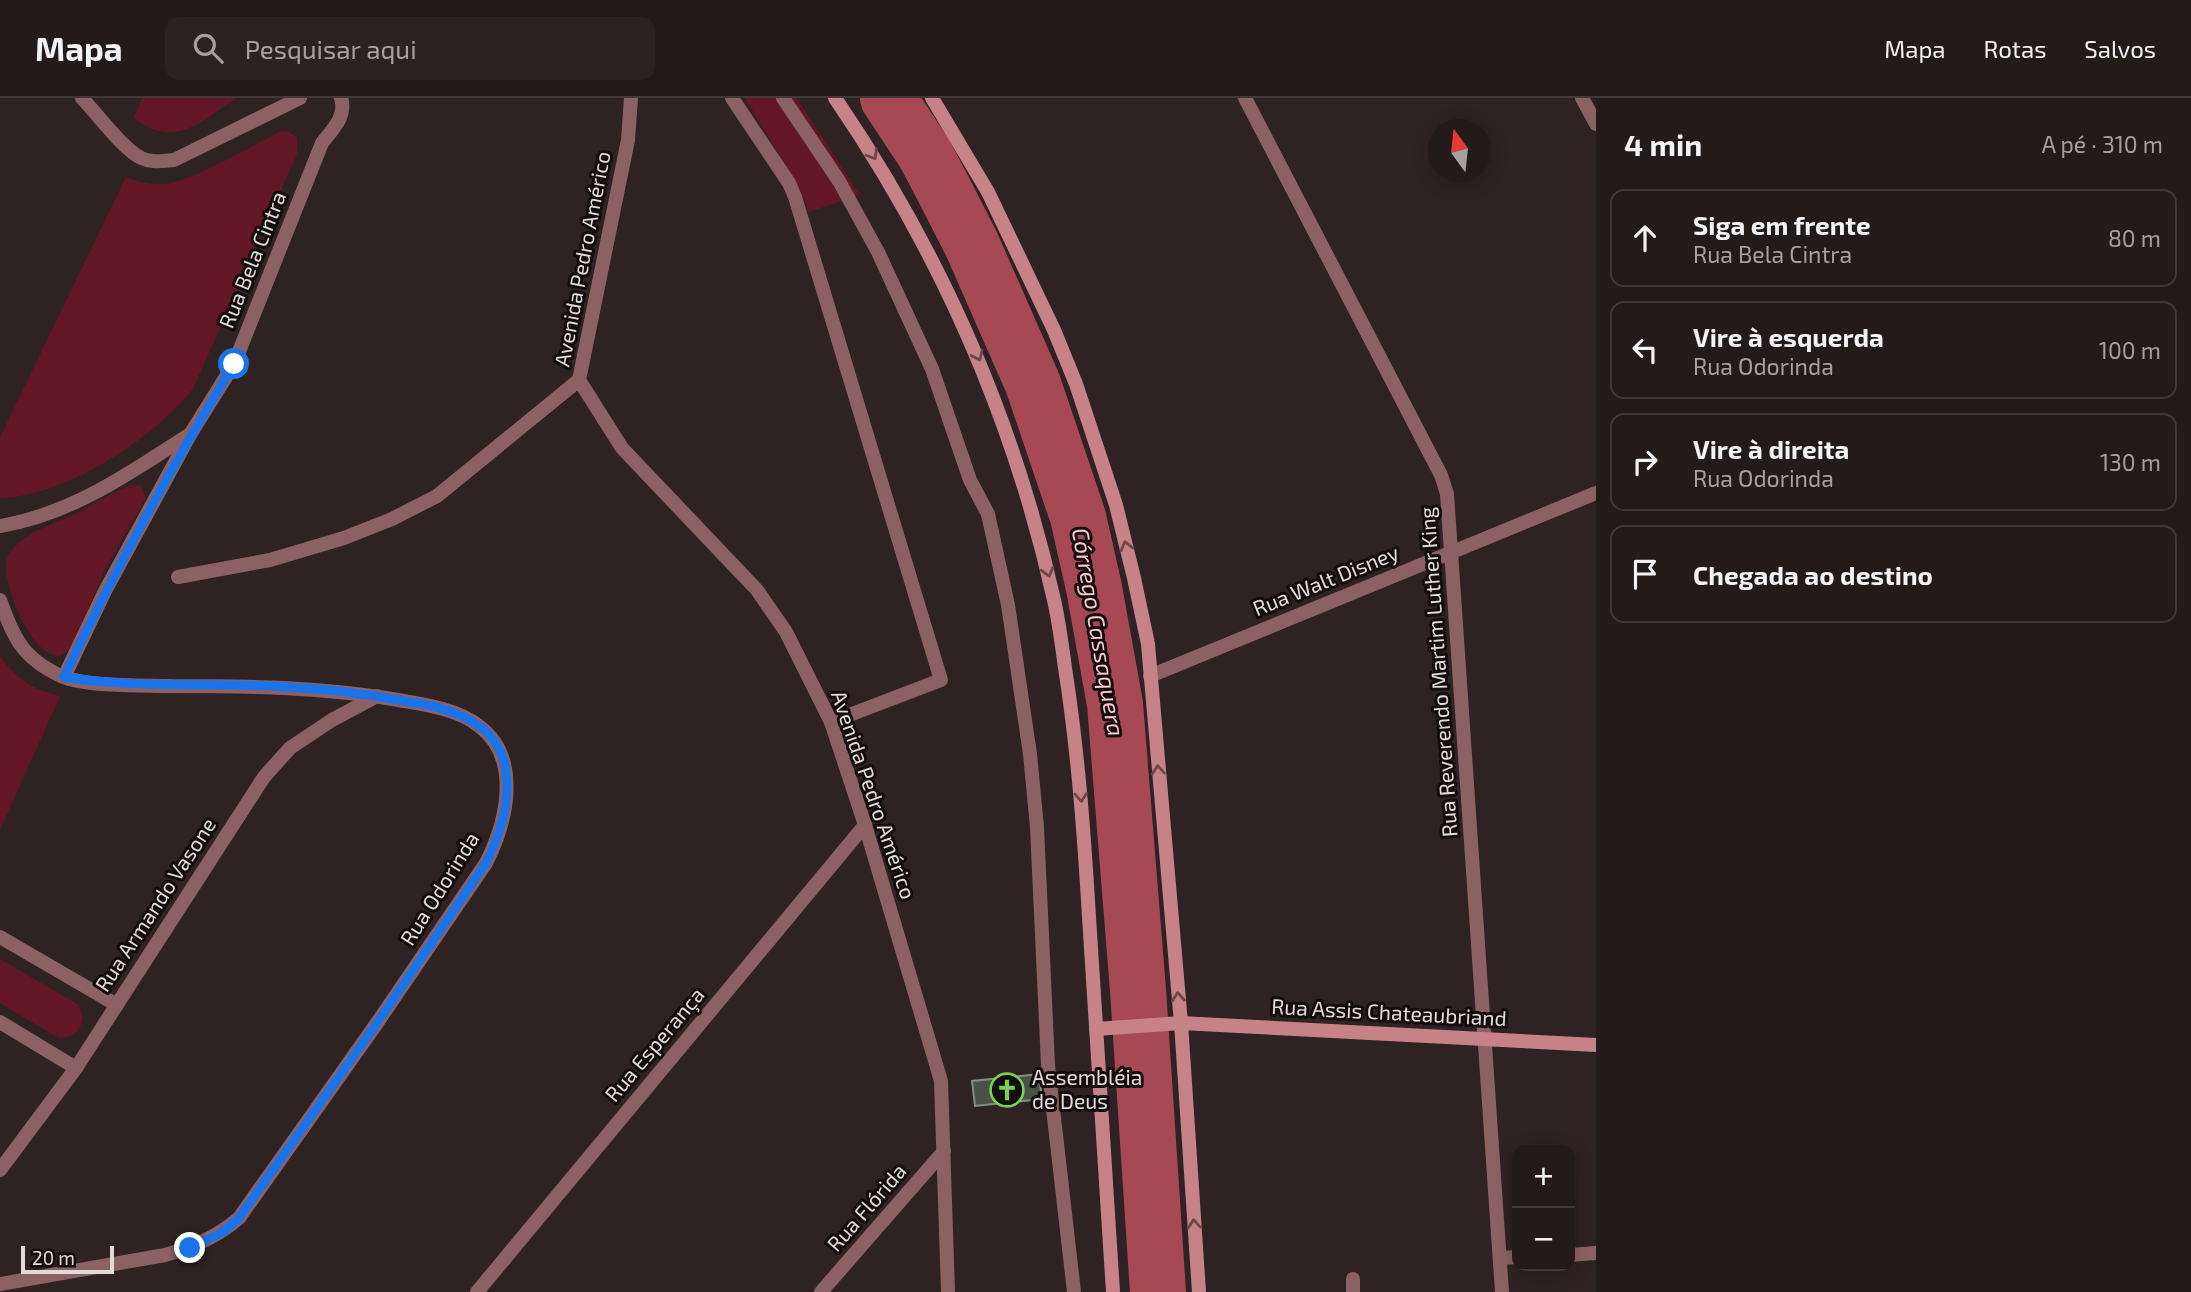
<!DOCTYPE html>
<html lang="pt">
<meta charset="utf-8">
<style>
body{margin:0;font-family:"Exo 2",sans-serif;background:#2b2323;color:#f1f3f6}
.controls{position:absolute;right:21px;bottom:21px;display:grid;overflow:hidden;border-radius:14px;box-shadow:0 4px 18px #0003}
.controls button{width:63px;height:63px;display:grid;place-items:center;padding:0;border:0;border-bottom:2px solid #403839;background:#231a1a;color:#f1f3f6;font:35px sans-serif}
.compass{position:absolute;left:1428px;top:21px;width:63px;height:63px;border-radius:50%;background:#231a1a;box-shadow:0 4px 18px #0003;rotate:345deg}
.scale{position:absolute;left:21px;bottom:18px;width:93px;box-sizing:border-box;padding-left:7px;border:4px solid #e3dbdb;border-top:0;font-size:19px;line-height:24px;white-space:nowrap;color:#e3dbdb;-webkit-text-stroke:5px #130d0e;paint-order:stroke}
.stop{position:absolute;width:21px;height:21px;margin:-16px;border:5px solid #1a73e8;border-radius:50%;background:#fff}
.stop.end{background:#1a73e8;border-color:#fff;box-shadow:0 2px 7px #0008}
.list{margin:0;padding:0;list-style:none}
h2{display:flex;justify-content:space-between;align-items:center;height:91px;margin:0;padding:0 28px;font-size:30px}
h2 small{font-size:23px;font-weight:400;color:#a3a1a2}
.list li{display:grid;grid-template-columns:46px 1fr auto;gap:21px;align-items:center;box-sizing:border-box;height:98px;margin:0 14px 14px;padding:0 14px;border:2px solid #403839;border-radius:14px}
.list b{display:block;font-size:26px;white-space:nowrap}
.list p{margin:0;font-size:23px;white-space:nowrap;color:#a3a1a2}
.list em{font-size:23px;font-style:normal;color:#a3a1a2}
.icon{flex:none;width:38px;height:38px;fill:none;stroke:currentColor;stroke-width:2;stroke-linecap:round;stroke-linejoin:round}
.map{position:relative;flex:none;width:1596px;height:1194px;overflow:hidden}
header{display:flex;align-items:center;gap:42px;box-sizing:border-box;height:98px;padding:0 35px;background:#231a1a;border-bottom:2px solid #403839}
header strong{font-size:33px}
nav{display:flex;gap:38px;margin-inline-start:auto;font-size:24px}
.search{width:490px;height:63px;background:#2b2323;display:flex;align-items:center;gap:18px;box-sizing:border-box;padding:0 24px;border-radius:14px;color:#a3a1a2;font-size:26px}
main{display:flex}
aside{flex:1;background:#231a1a}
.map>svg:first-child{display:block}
</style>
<header>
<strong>Mapa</strong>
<div class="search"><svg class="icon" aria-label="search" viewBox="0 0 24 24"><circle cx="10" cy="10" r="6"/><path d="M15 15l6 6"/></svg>Pesquisar aqui</div>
<nav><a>Mapa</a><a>Rotas</a><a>Salvos</a></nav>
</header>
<main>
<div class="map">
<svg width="1596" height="1194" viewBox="0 0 1596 1194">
<rect width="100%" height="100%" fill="#2f2223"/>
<g fill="#631625">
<path d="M142,0h94c-36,24 -61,52 -102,20z"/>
<path d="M745,0h52l63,97 -51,17 -8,-20z"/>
<path d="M281,33l8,1 8,6v16l-104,235c-40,50 -128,108 -193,109v-61l126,-260c12,5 24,8 38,7 27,-2 89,-39 117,-53z"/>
<path d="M132,387h8l6,13 -41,71 -33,78c-5,4 -8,8 -13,9 -28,1 -59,-76 -52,-98 13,-26 49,-34 72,-46 18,-9 34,-21 53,-27z"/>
<path d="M0,557c15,24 34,35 60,41l-60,134z"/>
<path d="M0,861l79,46 4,13c-3,14 -10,20 -24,20l-59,-35z"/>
</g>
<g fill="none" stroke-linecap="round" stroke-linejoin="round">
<path stroke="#a74954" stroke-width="56" d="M888,0l37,56 21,40 26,51 61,139 45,133 16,71 21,116 23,286 20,302"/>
</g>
<path fill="#4a5248" stroke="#868f84" stroke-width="2" d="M1039,976l3,25 -67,7 -3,-25z"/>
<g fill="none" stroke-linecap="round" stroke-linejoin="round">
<g stroke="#8c6164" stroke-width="14">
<path d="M732,0l57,85 6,14 146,483 -110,42"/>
<path d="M783,0l56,83 39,71 54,117 38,111 18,34 20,91 22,149 7,73 11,238 26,227"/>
</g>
<g stroke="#8c6164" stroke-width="14">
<path d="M82,0c15,16 41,51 59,60 11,5 22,3 33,2l126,-62"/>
<path d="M631,0l-3,42 -49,240 43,68 135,142 29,42 45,90 34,103 76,256 7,211"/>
<path d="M1245,0l196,377 6,19 55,798"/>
<path d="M1582,0l14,26"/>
<path d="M0,428c72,-12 130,-53 190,-92"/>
<path d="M178,479l92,-17 74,-22 48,-19 45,-23 142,-116"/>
<path d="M0,502c14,38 22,58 61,76 26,11 81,9 110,10 78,0 156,1 233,15 24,4 55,9 75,25 43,32 28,96 7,137l-109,160 -138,195c-22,19 -46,29 -74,37l-165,29"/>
<path d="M1150,578l446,-183"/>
<path d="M64,579l41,-86 86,-158 43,-69 88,-221c11,-14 25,-27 19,-45"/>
<path d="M0,839l117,68"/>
<path d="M0,924l76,46"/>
<path d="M0,1072l76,-102 188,-291 26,-29 42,-28 45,-24"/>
<path d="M1570,1157l26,-2"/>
<path d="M1500,1160l17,-1"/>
<path d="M1353,1181v13"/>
<path d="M477,1194l388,-467"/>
<path d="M821,1194l123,-141"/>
</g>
<g stroke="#c68287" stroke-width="14">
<path d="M835,0c104,152 179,322 219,502 5,22 8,45 11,68 13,83 19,165 24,249 8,125 16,250 24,375"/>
<path d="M932,0l56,94 66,138 22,54 40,121 18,73 14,66 33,379 18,269"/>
<path d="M1096,931l85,-6 415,22"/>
</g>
</g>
<defs><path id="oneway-chevron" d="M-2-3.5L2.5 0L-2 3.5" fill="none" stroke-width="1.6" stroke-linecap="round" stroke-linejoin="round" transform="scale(1.75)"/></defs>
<g stroke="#6c484a">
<use href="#oneway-chevron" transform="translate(873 57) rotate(58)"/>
<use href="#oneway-chevron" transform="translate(978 258) rotate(65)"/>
<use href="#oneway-chevron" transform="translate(1126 448) rotate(-104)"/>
<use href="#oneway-chevron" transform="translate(1048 474) rotate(76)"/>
<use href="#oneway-chevron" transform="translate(1158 672) rotate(-95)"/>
<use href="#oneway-chevron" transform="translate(1081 699) rotate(86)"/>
<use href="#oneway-chevron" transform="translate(1178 899) rotate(-95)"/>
<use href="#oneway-chevron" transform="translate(1194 1126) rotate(-94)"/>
</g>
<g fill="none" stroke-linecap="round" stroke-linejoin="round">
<path stroke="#1a73e8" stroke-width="9" d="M190,1150l33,-16 16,-14 138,-195 109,-160c21,-41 37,-106 -7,-137 -23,-17 -54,-22 -81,-26 -36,-7 -74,-11 -111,-13 -75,-5 -149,2 -223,-10 51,-107 108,-211 170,-313"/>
</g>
<defs>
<symbol id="church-ring" viewBox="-11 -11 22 22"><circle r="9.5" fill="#130d0e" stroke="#79d158" stroke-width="1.5"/><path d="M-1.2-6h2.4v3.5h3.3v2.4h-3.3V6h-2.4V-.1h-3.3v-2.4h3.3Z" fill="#79d158"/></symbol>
</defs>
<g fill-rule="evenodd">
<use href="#church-ring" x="988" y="973" width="38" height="38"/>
</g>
<g text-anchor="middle" stroke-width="6" stroke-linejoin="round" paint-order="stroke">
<g font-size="21" fill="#e3dbdb" stroke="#130d0e">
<text transform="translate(583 161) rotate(-79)" y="7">Avenida Pedro Américo</text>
<text transform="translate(253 162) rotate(-68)" y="7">Rua Bela Cintra</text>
<text transform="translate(1326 483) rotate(-22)" y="7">Rua Walt Disney</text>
<text transform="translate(1439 574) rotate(-94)" y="7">Rua Reverendo Martim Luther King</text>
<text transform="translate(873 697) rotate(71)" y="7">Avenida Pedro Américo</text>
<text transform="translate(440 791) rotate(-58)" y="7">Rua Odorinda</text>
<text transform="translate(156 807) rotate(-57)" y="7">Rua Armando Vasone</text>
<text transform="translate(1389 915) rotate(3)" y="7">Rua Assis Chateaubriand</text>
<text transform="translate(655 947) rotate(-50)" y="7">Rua Esperança</text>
<text transform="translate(867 1110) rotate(-49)" y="7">Rua Flórida</text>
</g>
<g font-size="21" fill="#e3dbdb" stroke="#130d0e" text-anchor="start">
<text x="1032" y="987">Assembléia<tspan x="1032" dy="24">de Deus</tspan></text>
</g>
<g font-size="23" font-style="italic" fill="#ffc8cb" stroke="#130d0e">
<text transform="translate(1098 534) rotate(80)" y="8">Córrego Cassaquera</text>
</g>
</g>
</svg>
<div class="controls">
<button>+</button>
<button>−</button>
</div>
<svg class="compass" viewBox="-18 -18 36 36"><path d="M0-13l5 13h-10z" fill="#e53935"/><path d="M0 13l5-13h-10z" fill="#a3a1a2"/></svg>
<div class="scale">20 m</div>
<div class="stop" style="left:234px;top:266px"></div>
<div class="stop end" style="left:190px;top:1150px"></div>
</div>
<aside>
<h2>4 min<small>A pé · 310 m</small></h2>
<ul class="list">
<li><svg class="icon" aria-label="ahead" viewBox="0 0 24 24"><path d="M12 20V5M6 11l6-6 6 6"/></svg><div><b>Siga em frente</b><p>Rua Bela Cintra</p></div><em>80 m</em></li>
<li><svg class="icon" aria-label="left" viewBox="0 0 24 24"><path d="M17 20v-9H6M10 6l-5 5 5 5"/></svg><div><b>Vire à esquerda</b><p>Rua Odorinda</p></div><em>100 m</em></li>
<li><svg class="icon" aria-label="right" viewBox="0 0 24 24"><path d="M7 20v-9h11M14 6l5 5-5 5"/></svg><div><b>Vire à direita</b><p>Rua Odorinda</p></div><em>130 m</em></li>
<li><svg class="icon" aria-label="arrive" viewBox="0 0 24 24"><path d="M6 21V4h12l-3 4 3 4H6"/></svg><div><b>Chegada ao destino</b></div></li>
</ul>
</aside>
</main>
